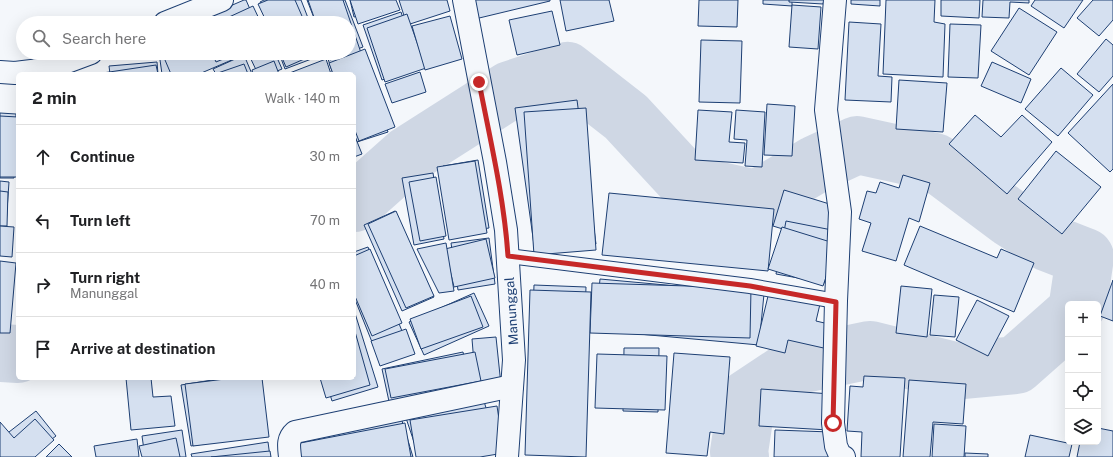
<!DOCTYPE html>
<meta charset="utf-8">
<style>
body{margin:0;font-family:"Public Sans",sans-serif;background:#f6f6f6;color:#202124}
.controls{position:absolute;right:12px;bottom:12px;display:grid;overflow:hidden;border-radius:6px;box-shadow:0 4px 16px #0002}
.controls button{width:36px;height:36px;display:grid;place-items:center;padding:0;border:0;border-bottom:1px solid #e0e0e0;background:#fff;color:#202124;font:20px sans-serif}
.stop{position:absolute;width:12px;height:12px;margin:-9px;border:3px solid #c62828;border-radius:50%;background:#fff}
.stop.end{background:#c62828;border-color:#fff;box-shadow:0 1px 4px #0008}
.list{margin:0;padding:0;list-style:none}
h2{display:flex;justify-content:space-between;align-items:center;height:52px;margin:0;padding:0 16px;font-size:17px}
h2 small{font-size:13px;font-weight:400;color:#757577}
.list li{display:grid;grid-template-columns:26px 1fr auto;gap:12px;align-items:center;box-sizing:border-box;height:64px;padding:0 16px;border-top:1px solid #e0e0e0}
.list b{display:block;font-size:15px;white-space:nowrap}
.list p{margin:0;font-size:13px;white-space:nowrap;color:#757577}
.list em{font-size:13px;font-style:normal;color:#757577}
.icon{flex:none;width:22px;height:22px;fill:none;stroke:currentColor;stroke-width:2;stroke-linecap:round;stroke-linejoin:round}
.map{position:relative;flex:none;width:1113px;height:457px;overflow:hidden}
.search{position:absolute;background:#fff;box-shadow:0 4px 16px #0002;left:16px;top:16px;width:340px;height:44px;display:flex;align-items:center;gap:10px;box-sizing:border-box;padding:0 14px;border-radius:22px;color:#757577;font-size:15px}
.panel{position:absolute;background:#fff;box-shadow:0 4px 16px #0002;left:16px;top:72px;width:340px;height:308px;border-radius:6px}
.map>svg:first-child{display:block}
</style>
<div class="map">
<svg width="1113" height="457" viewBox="0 0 1113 457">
<rect width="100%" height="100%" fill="#f4f7fb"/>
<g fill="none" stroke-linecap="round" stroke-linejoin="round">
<g stroke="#cfd7e4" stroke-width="58">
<path d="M354,203l54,-48 102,-65 57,-19 59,46 62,67 69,15 59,-35 41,-19 78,17 75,56 39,25 36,14 -7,47"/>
<path d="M0,353l18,1"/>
<path d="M740,457l-1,-5 8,-53 51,-34 72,-15 84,21 62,-6 52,-46"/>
</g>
</g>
<g fill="#d5e0f0" stroke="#1d3f73">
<path d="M244,0h2l10,23h-65z"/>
<path d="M264,0h37l9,23h-42l-8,-21z"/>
<path d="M268,0h27l10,23h-38l-9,-19z"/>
<path d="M307,0h38l18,47 -14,5v-29h-33z"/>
<path d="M308,0h35l45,132 -31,10 -3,-8v-60h-21l-7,-21h23v-30h-33z"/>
<path d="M350,0h37l3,9 -36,8z"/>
<path d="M350,0h46l4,10 -42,14z"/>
<path d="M399,0h48l3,11 -43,14z"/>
<path d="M470,0h80v1l-75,18z"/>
<path d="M560,0h49l5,21 -48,10z"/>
<path d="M699,0h39l-1,27 -39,-1z"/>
<path d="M763,0h29v6l-29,-2z"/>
<path d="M789,0h35l-1,4 -34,-2z"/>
<path d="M851,0h29v6l-29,-2z"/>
<path d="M886,0h49l-1,22 11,2 -2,53 -60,-3z"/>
<path d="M941,0h39l-1,18 -38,-2z"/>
<path d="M983,0h46v3l-19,-1 -1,16 -27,-1z"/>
<path d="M1035,0h48l-19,28 -33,-22z"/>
<path d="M1093,0h20v20l-14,16 -22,-18z"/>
<path d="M792,5l29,2 -3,42 -29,-2z"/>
<path d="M253,6l8,17h-45z"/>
<path d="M1019,8l38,24 -28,43 -38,-24z"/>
<path d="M552,11l8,34 -43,10 -8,-35z"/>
<path d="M401,12l18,56 -37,12 -19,-55z"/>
<path d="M407,14l19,54 -41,14 -18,-54z"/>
<path d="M450,16l12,43 -37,11 -13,-44z"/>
<path d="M849,22l32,2 -3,52 14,1 -1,25 -46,-2z"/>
<path d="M950,24l31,1 -3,53 -30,-1z"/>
<path d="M1106,39l7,6v31l-14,16 -22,-18z"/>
<path d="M701,40l41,1 -2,62 -41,-1z"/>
<path d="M365,49l30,78 -36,14 -5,-13v-54h-21l-4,-11z"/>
<path d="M159,53h27l9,21h-33z"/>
<path d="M162,53h86l-49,21h-28z"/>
<path d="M212,53h26l-22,9z"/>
<path d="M248,53h27l7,16 -12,5h-12z"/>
<path d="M279,53h42l1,2 -37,14z"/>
<path d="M280,53h38l-32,14z"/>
<path d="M327,53h21l-18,7z"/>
<path d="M244,55l8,19h-36l-3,-5z"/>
<path d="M326,59l5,15h-44z"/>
<path d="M274,61l5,13h-26l-1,-4z"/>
<path d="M157,62l1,12h-48l-1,-8z"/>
<path d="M992,62l39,17 -10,24 -40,-17z"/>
<path d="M244,64l4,10h-33z"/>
<path d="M156,65l2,9h-62z"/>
<path d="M1061,68l32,27 -35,41 -33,-27z"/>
<path d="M420,72l6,20 -34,11 -7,-19z"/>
<path d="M899,80l48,3 -4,49 -47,-3z"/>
<path d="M1113,84v85l-3,3 -42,-39z"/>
<path d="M577,100l19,144 -61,8 -20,-144z"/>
<path d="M767,104l28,2 -3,50 -28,-1z"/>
<path d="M586,108l10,142 -62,5 -10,-143z"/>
<path d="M698,110l34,2 -3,30 16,1 -2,20 -48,-3z"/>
<path d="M736,110l29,2 -3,55 -17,-1 2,-26 -13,-1z"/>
<path d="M0,113l16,1 -2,64h-14z"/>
<path d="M975,115l26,22 21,-22 30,27 -45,52 -58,-50z"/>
<path d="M0,116l18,1v60h-18z"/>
<path d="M354,134l8,20 -8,3z"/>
<path d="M1056,151l45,36 -39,47 -44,-35z"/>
<path d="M478,160l11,68 -35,5 -11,-67z"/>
<path d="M475,161l12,72 -38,7 -12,-73z"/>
<path d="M433,173l11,66 -30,6 -12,-67z"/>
<path d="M903,175l27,8 -11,39 -10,-4 -13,43 -34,-10 9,-28 -12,-4 8,-28 9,2 4,-11 19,6z"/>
<path d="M436,177l10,59 -26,5 -11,-59z"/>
<path d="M0,181l9,1 -3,43 -6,-1z"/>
<path d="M784,190l52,16 -11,36 -52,-16z"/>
<path d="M0,191l8,1 -1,34h-7z"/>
<path d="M609,193l165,16 -6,62 -166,-16z"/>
<path d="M395,211l39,86 -32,14 -38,-86z"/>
<path d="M396,211l38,85 -28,12 -38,-84z"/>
<path d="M786,221l51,10 -11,52 -50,-9z"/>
<path d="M0,226l14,1 -2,30 -12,-1z"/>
<path d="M920,226l77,32 4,-9 33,14 -20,49 -110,-47z"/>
<path d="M782,227l55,17 -14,42 -55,-17z"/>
<path d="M489,238l6,46 -37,6 -7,-47z"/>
<path d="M486,239l9,39 -41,9 -9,-38z"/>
<path d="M446,243l8,48 -15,2 -22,-44z"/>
<path d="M368,247l36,89 -30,11 -20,-50v-45z"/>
<path d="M370,249l32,74 -30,13 -18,-42v-38z"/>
<path d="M0,261l16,2 -6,70h-10z"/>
<path d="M600,279l164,15 -5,51 -164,-15z"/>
<path d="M1113,280v41l-13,-5z"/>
<path d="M592,283l159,5 -1,50 -160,-5z"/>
<path d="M534,285l52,2 -6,161 -52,-2z"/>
<path d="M901,286l31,3 -5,48 -31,-4z"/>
<path d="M530,290l61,2 -5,165 -61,-2z"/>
<path d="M769,292l51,12 -4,17 17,4 -5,24 -40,-9 -3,13 -29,-7z"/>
<path d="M474,293l15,33 -65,29 -15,-33z"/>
<path d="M934,295l25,2 -4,40 -25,-2z"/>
<path d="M471,296l12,31 -62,22 -11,-30z"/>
<path d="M977,300l32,16 -21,40 -32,-16z"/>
<path d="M354,310l24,77 -46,14 -7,-23h29z"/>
<path d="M354,328l16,57 -44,13 -6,-20h34z"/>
<path d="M406,329l9,25 -35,12 -9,-25z"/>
<path d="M496,337l5,48 -25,2 -4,-48z"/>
<path d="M624,348h35l-1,64 -35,-1z"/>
<path d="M463,352l8,38 -81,16 -8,-37z"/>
<path d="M475,352l6,29 -90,17 -6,-29z"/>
<path d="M674,353l56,4 -6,77 -14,-2 -3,24 -41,-3z"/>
<path d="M597,354l70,2 -2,54 -70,-2z"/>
<path d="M864,376l41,2 -5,79h-39l1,-25 -15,-1 3,-45 13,1z"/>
<path d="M126,378h25l2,19 18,-1 4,30 -44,4z"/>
<path d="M225,378h32l9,56 -75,12 -10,-61z"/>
<path d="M233,378h29l7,59 -76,9 -8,-62z"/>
<path d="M909,380l57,4 -3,40 -30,-2 -3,35h-27z"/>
<path d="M761,389l70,5 -2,36 -70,-4z"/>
<path d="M482,395l15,48 -46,14h-32l-13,-39z"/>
<path d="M497,406l7,47 -24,4h-64l-6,-37z"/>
<path d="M36,411l20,25 -28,21h-28v-18z"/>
<path d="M399,411l14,46h-117l-4,-14z"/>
<path d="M35,419l19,21 -19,17h-35v-35l14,16z"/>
<path d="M405,423l6,34h-113l-3,-13z"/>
<path d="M934,424l32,2 -2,31h-32z"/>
<path d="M1098,428l15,3v26h-36l3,-15h18z"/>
<path d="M182,430l4,27h-41l-3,-21z"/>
<path d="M775,430l56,2v25h-57z"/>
<path d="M1030,435l42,9 -3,13h-44z"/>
<path d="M176,438l4,19h-38l-3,-11z"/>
<path d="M137,439l2,18h-43l-2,-11z"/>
<path d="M268,442l2,15h-78l-1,-3z"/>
<path d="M59,444l13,13h-26z"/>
<path d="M270,451l1,6h-60z"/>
<path d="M965,453l23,1v3h-23z"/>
</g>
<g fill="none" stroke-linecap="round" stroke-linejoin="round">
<defs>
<path id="service" d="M508,256l242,30 86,15"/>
<g id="minor">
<path d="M464,0l31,162 11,68 8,130 -7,97"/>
<path d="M835,0l-9,110 14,102 -4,89 -3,122 3,23 4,9 4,2"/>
<path d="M290,457c-1,-10 -3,-18 5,-25l217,-46"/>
</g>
<g id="trunk">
<path d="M165,23l57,-23"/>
<path d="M0,72l15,1 33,-4 43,-16"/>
</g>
</defs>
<use href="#service" stroke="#1d3f73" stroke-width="16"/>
<use href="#minor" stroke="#1d3f73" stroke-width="24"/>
<use href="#trunk" stroke="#1d3f73" stroke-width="24"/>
<use href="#service" stroke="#f4f7fb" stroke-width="14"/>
<use href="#minor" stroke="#f4f7fb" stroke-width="22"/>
<use href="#trunk" stroke="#f4f7fb" stroke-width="22"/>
</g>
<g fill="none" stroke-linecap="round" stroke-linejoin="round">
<path stroke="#c62828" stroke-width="5" d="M479,82c11,57 25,115 29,174l242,30 86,16 -3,121"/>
</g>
<g text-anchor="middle" stroke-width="3" stroke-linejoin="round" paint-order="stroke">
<g font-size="13" fill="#1d3f73" stroke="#f4f7fb">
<text transform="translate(511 311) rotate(-94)" y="5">Manunggal</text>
</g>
</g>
</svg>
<div class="controls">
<button>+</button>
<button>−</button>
<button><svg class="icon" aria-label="locate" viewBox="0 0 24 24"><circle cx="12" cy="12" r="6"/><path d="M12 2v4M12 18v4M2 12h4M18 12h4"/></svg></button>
<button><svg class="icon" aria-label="layers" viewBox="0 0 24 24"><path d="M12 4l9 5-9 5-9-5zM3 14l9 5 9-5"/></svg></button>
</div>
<div class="stop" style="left:833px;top:423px"></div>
<div class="stop end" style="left:479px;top:82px"></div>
<div class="search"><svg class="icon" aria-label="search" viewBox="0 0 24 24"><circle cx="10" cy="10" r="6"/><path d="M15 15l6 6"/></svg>Search here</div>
<section class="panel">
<h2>2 min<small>Walk · 140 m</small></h2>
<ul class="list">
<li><svg class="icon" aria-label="ahead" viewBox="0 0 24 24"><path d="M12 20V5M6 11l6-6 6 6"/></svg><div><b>Continue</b></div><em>30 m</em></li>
<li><svg class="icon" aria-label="left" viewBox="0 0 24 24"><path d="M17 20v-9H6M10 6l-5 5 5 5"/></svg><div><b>Turn left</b></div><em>70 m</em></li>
<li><svg class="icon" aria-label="right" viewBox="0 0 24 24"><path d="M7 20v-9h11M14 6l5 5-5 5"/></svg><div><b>Turn right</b><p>Manunggal</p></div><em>40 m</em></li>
<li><svg class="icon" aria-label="arrive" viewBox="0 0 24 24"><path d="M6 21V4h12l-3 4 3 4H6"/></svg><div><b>Arrive at destination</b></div></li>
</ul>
</section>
</div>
